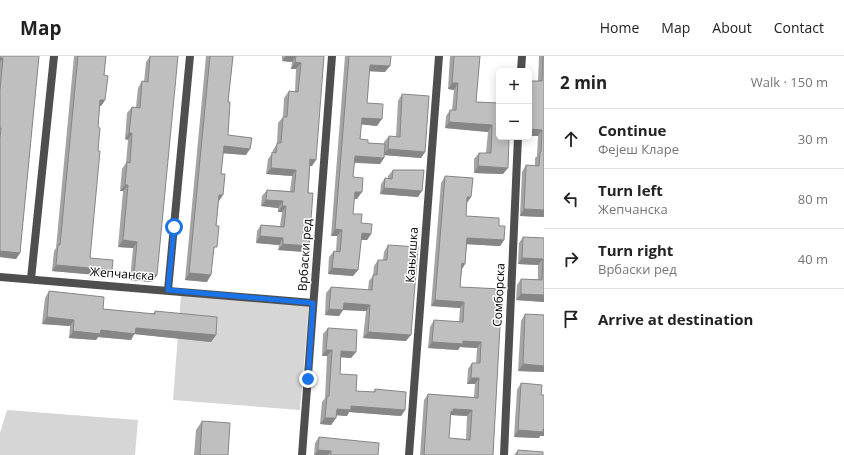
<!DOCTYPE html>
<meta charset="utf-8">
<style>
body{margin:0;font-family:"Open Sans",sans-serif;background:#f2f2f2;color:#222}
.controls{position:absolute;right:12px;top:12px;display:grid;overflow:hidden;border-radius:6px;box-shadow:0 2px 10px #0003}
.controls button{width:36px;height:36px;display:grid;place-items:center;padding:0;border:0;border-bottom:1px solid #e0e0e0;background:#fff;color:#222;font:20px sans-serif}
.stop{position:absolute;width:12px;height:12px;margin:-9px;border:3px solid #1a73e8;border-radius:50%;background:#fff}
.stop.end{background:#1a73e8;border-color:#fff;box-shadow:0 1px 4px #0008}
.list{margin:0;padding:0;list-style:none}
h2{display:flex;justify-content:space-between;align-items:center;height:52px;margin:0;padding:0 16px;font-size:17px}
h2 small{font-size:13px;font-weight:400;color:#767676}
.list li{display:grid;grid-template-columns:26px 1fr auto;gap:12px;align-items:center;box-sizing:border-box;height:60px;padding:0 16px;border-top:1px solid #e0e0e0}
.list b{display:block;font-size:15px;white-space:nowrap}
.list p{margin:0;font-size:13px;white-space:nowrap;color:#767676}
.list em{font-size:13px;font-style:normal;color:#767676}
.icon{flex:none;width:22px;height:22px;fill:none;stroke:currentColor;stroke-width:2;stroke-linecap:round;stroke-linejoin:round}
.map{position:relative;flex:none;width:544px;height:399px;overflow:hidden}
header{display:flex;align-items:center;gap:24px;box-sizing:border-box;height:56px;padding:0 20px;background:#fff;border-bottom:1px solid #e0e0e0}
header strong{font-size:19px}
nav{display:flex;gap:22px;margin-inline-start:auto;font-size:14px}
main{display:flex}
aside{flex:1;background:#fff}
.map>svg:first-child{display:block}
</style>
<header>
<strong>Map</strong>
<nav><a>Home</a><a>Map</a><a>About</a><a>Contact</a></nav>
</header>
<main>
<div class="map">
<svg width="544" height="399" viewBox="0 0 544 399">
<rect width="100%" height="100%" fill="#fff"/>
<g fill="#d6d6d6">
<path d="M181,239l128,10 -9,105 -127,-10z"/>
<path d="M7,354l131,10 -3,35h-135v-22z"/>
</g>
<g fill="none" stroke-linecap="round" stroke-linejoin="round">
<g stroke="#4f4f4f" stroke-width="8">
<path d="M521,15l1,-15"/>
<path d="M0,221l313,26"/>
<path d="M31,223l23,-223"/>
<path d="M168,234l22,-234"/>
<path d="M302,399l30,-399"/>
<path d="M409,399l30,-399"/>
<path d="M504,399l14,-318"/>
</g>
</g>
<g fill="#a4a4a4" fill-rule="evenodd">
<path d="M0,0h39l-19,197 -4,6 -16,-2z"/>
<path d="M74,0h32l-2,19 1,25 -4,6h-1l-2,21v24l-8,107 18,18 -56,-5 2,-20 2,-3z"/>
<path d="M150,0l7,219 -5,7 -22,-2 3,-32 -15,-1 5,-56h-3l2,-22 4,-6 2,-23 -3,-1 2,-26 5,-6h4l2,-19 4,-7 2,1 2,-20z"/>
<path d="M206,0h27l-5,46v33l18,20 -23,-2 -9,98 -7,31 -22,-2z"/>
<path d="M282,0h42l-12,110h-2l-5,86 -27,-2 1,-5 -23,-2 1,-12 4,-6 19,1 2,-14h-4v-4l-17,-2 1,-10 5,-6 23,1 2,-15 -26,-2 2,-15 5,-7v-2l4,-6 1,-21 5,-6 1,-19 5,-7 6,1 1,-23h-5l1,-7 -10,-1z"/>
<path d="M345,0h46l-6,16 -16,-1 -2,32 10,23 -16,-2 -1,15 8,4 16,1v-2l5,-6 7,1 2,-36 4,-7 23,58 -4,6 -37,-3v3l-4,6 -26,-1 -1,14 4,22 -3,-1 -1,16 18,20 -4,6h-6l-3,30 -5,6 -25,-2 1,-17 5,-6h2l1,-15h-6z"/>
<path d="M450,0h30l-4,46 23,1 4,71 -29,-1v-14l5,-6h7l2,-21 -43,-4 1,-12 4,-6h2l2,-20 -6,-1z"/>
<path d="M539,0h5v161l-24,-1 2,-44 4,-7 9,1v-8l2,-2 1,-20h-9v-53l2,-2h7z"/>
<path d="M393,114l25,27 -38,-3 1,-10 4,-6h3v-2z"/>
<path d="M445,120l22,27 -1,13 33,10 5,14 -4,6 -33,-2 -2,20 -3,5 -2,18 42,2 -9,166h-73l4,-55 4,-6 46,3 1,-13h-8l1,-15 4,-6h4l1,-15 -17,-1 -2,3 -30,-2 2,-21 4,-7 25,2 1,-14 -29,-2 10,-123zM451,359l16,1 -1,23 -17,-1z"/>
<path d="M523,181l21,1v64l-28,-2 1,-15 4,-6h17v-14l-20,-1 1,-21z"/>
<path d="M388,189l18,96 -43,-3 3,-27 -23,-1 -4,6 -14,-1 1,-22 5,-6 37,3 1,-9 4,-5 1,-10 4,-6h5l1,-8z"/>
<path d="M49,235l54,18 50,5 2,-3 61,24 -5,7 -77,-8 -3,6 -33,-3 -2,3 -27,-2 1,-12 -28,-2 3,-26z"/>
<path d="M525,258l19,58 -26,-1 3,-50z"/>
<path d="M328,272l28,24 -5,6 -10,-1 -1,17 16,17 17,1 2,-3 30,21 -4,6 -52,-4 -2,4 -11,-1v3l-5,7 -11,-1 2,-22 3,-4 2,-42h-5l1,-22z"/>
<path d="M521,327l20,12 -1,41 -1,2 -25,-1 3,-47z"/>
<path d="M202,365l26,34h-34l2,-25z"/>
<path d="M319,381l59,18h-64l1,-12z"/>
<path d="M518,394l-1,5h-3z"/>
</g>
<g fill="#868686">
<path d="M286,0h10l-4,6 -10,-1z"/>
<path d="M0,2h3l-3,4z"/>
<path d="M295,6l6,1 -5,6h-5z"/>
<path d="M370,9l20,1 -5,6 -20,-1z"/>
<path d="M452,27h6l-4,7 -6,-1z"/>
<path d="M100,44h5l-4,6h-5z"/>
<path d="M362,62l20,1 -5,7 -20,-2z"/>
<path d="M449,66l43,3 -4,7 -43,-4z"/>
<path d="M529,73l13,1 -4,6h-9z"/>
<path d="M129,77h3l-4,7 -3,-1z"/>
<path d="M224,90l26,3 -4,6 -27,-2z"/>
<path d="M388,93l37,3 -4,6 -38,-3z"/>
<path d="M355,100l29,2 -4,6 -30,-2z"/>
<path d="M310,103l6,1 -4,6h-6z"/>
<path d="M478,110l30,2 -5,6 -29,-1z"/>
<path d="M271,112l25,2 -4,6 -26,-2z"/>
<path d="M125,129h3l-5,6h-3z"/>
<path d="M384,132l38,3 -4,6 -38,-3z"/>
<path d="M355,136h7l-5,7 -7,-1z"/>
<path d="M219,139h4l-4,6h-4z"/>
<path d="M467,141h4l-4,6z"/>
<path d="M266,144l17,1 -5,7 -17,-2z"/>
<path d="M282,150h4l-4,6h-4z"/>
<path d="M524,153l20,1v7l-24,-1z"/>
<path d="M335,173l7,1 -5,6h-6z"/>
<path d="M362,177l9,1 -4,6h-10z"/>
<path d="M260,180l23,2 -4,7 -23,-2z"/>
<path d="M467,182l37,2 -4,6 -37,-2z"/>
<path d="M123,184l14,2 -4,6 -15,-1z"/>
<path d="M283,188l26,2 -4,6 -27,-2z"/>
<path d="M0,195l20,2 -4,6 -16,-2z"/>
<path d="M522,202l21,1 -5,6 -20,-1z"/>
<path d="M462,207l3,1 -4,6z"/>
<path d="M56,209l56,5 -4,6 -56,-5z"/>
<path d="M332,212l26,2 -5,6 -25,-2z"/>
<path d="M189,217l22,2 -4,7 -22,-2z"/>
<path d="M134,218l23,1 -5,7 -22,-2z"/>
<path d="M521,238l23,1v7l-28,-2z"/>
<path d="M435,244l29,2 -4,6 -29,-2z"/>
<path d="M344,247l26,2 -4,6 -23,-1 -4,6 -14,-1 4,-6z"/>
<path d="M47,261l27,3 -4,6 -28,-2z"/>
<path d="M136,272l80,7 -5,7 -77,-8 -3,6 -33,-3 -2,3 -27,-2 4,-7 28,-1z"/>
<path d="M368,276l43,3 -5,6 -43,-3z"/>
<path d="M463,285l18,1 -4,6 -17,-1 -2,3 -30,-2 4,-6z"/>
<path d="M326,294h6l-5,6h-5z"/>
<path d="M341,295l15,1 -5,6 -14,-1z"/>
<path d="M523,308l21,2v6l-26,-1z"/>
<path d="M471,322h8l-4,6h-8z"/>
<path d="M351,350l54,4 -4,6 -52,-4 -2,4 -15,-1 5,-6z"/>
<path d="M453,353l19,1 -5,6 -16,-1v-4z"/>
<path d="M325,362h11l-5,7 -11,-1z"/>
<path d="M544,373v7h-4l-1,2 -25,-1 4,-7z"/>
<path d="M318,394l13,1 -3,4h-13z"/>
</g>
<g fill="#bfbfbf" stroke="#868686" fill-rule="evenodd">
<path d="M0,0h39l-19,197 -20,-2v-113l1,-10h-1v-38l3,-32h-3z"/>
<path d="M78,0h28l-2,19 4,1 -3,24h-5l-2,27 2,1 -2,23h2l-10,107 23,2 -1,10 -56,-5 2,-20h2z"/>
<path d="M150,0h28l-21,219 -23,-1 3,-32 -14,-2 5,-55h-3l2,-23 3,1 2,-30h-3l3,-26 8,1 2,-27 6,1z"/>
<path d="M210,0h23l-5,46h2l-2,33 24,3 -2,11 -26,-3 -3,28h4l-2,21h-4l-3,31h3l-2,21h-3l-3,28 -22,-2z"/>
<path d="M296,0h28l-8,104 -6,-1 -2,34h5l-4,53 -26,-2v-6l-23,-2 1,-11 23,2 2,-21h-4l1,-5 -17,-1 1,-10 27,2 2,-22 -25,-2 1,-16 4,1 1,-10h4l2,-26h4l2,-26 9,1 3,-29 -6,-1z"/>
<path d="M349,0h42l-1,10 -20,-1 -3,38 16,1 -1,15 -20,-1 -2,21 8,1v3l17,1 -1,14 -29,-2 -2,21 10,1 -1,14h-7l-2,22h9l-1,9 11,1 -1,10 -9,-1 -4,37 -26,-2 2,-17 6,1 2,-22 -7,-1z"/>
<path d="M454,0h26l-4,46 23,1v34h10l-1,31 -30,-2 1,-13h12l1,-28 -43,-3 1,-12h6l2,-27h-6z"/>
<path d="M543,0h1v154l-20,-1 2,-44 13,1 1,-14h1l1,-22 -13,-1v-25l2,-23h11z"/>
<path d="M402,38l27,2 -4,56 -37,-3 1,-13 11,1z"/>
<path d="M393,114h31l-2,21 -38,-3 1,-10 7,1z"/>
<path d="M445,120l28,2 -2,19h-4l-1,19 33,2v8h6l-1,14 -37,-2 -2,26 -3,-1 -2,24 42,2 -9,166h-69l4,-61 50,4 1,-20h-8l1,-15h8l1,-21 -18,-1v3l-31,-2 2,-22 29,2 1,-20 -29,-2zM453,353l19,1 -2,30 -21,-2 2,-27 2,1z"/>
<path d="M523,181l21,1v57l-23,-1v-15l21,1 1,-21 -21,-1z"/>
<path d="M388,189l30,2 -7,88 -43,-3 2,-27 -26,-2 -1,7 -14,-1 2,-22 41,3 1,-15h4l1,-15h9z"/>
<path d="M49,235l55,6 -1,12 52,5v-3l62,6 -1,18 -80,-7 -1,6 -34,-4 -1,4 -27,-3 1,-11 -27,-3z"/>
<path d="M525,258l19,1v51l-21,-2z"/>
<path d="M328,272l29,2 -1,22 -15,-1 -1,23 17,1 -1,16 19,1v-3l31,3 -1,18 -54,-4v4l-14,-1 -1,9h-11l2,-22h2l3,-46h-6z"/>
<path d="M521,327l21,2 -1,10h3v34h-1v3l-25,-2z"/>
<path d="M202,365l28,2 -2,32h-28z"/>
<path d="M319,381l60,6 -1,12h-47v-4l-13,-1z"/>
<path d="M518,394l25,2v3h-26z"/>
</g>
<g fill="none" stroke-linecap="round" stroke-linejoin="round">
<path stroke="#1a73e8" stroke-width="5" d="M174,171l-6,63 145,13 -5,76"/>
</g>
<g text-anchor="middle" stroke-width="3" stroke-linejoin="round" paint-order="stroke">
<g font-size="12" fill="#000" stroke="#fff">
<text transform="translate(305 199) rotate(-86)" y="4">Врбаски ред</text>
<text transform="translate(412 199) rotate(-86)" y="4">Кањишка</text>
<text transform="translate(122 218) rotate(4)" y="4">Жепчанска</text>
<text transform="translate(499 239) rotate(-87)" y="4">Сомборска</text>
</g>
</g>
</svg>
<div class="controls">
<button>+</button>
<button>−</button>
</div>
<div class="stop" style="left:174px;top:171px"></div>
<div class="stop end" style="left:308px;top:323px"></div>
</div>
<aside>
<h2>2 min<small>Walk · 150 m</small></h2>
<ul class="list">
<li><svg class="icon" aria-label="ahead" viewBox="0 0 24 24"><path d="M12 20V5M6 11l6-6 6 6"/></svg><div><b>Continue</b><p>Фејеш Кларе</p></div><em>30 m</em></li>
<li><svg class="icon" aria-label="left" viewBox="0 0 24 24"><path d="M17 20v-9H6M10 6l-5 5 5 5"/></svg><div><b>Turn left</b><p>Жепчанска</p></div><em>80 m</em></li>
<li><svg class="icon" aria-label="right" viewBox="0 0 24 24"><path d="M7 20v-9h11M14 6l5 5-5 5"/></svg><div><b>Turn right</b><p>Врбаски ред</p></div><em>40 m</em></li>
<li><svg class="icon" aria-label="arrive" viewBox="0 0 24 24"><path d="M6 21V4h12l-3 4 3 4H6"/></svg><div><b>Arrive at destination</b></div></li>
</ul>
</aside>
</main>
